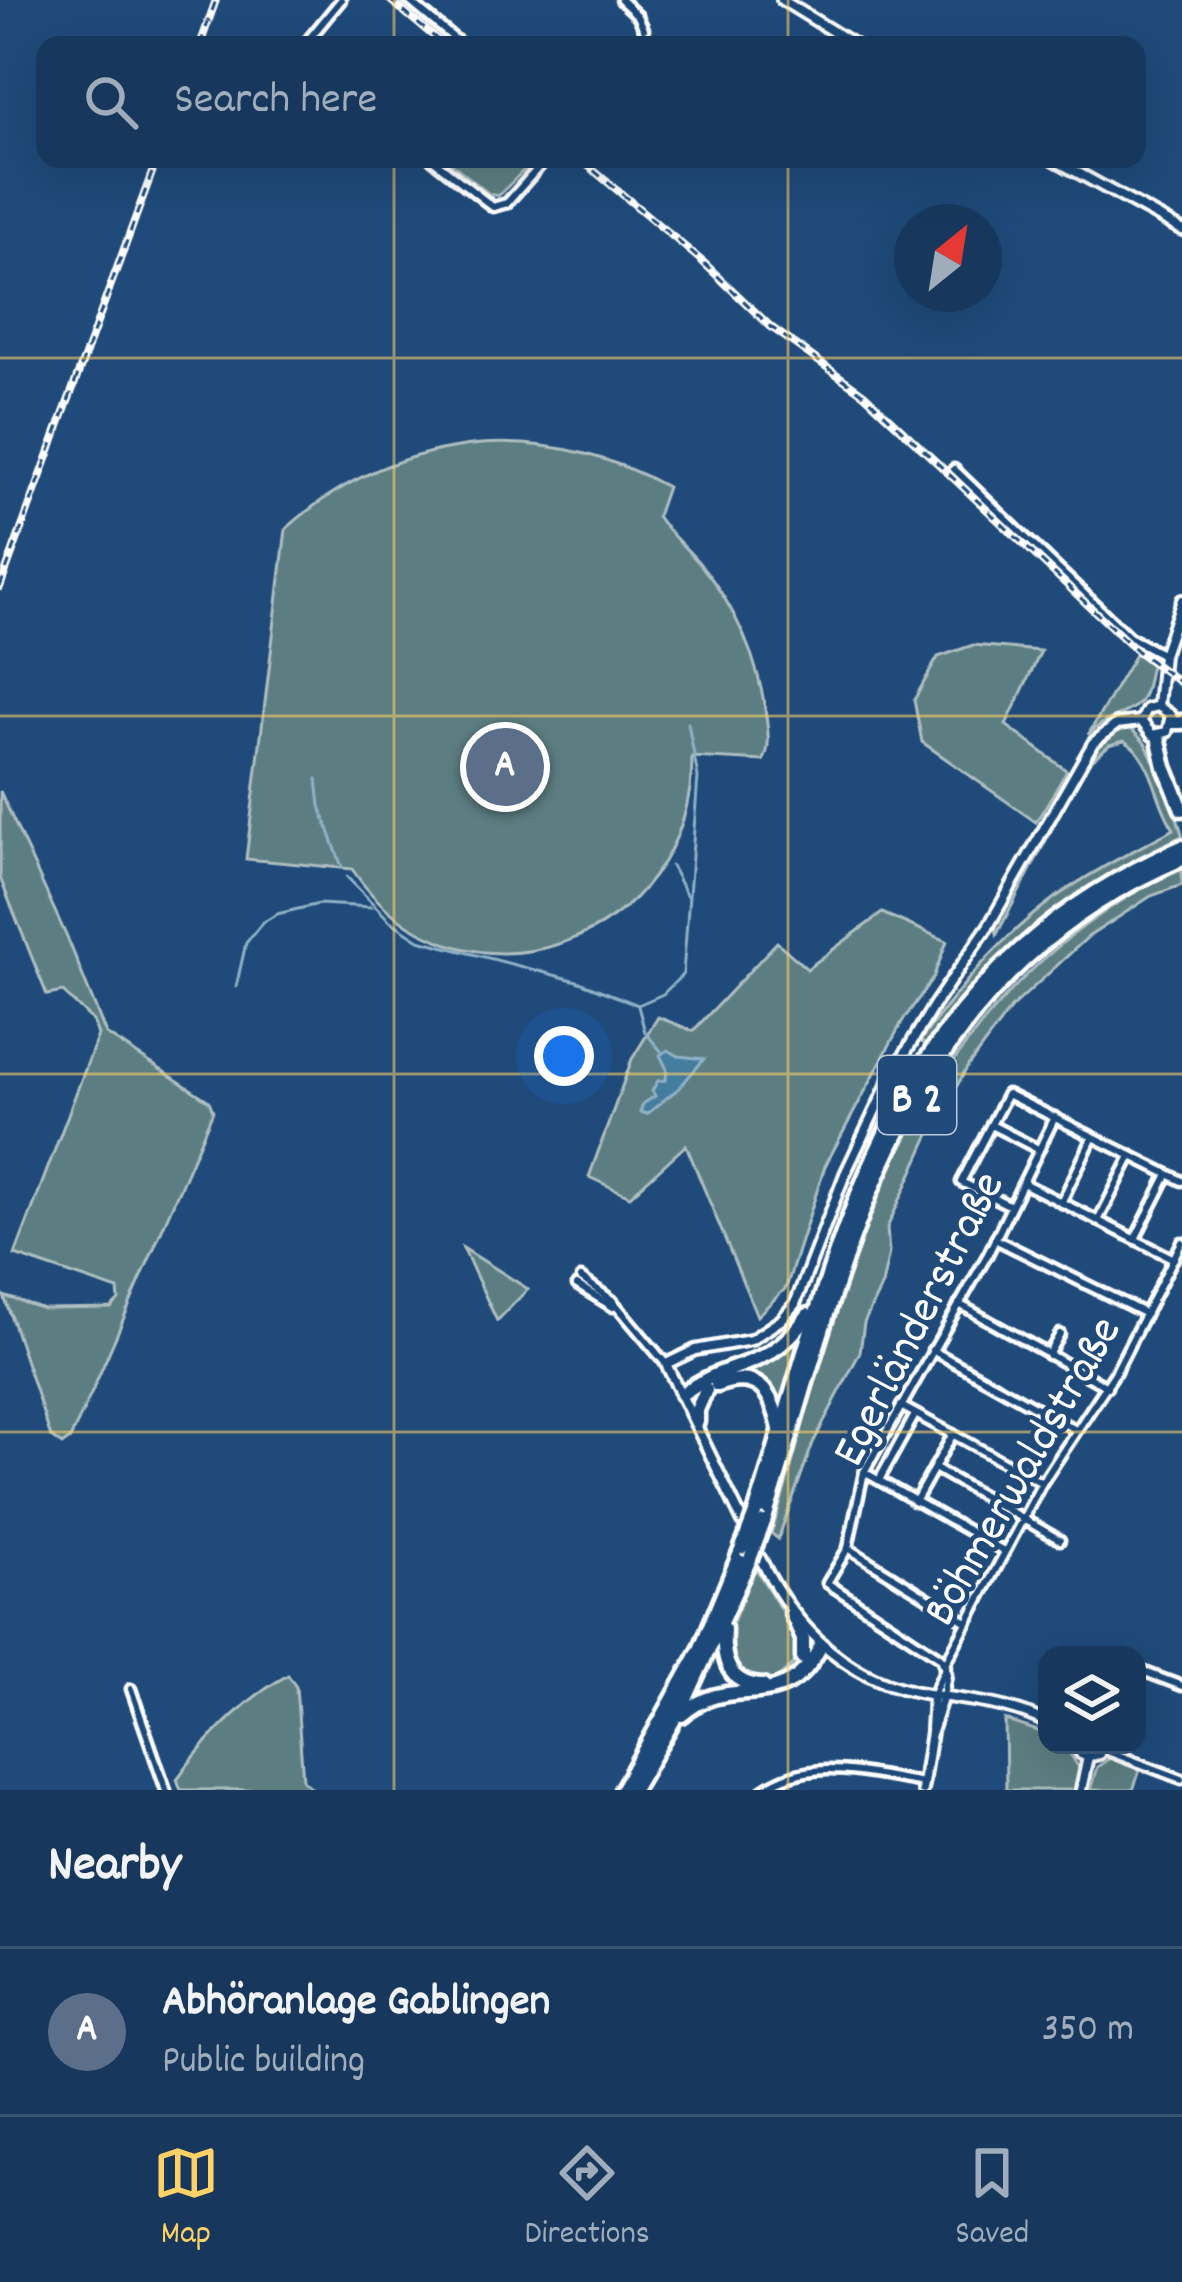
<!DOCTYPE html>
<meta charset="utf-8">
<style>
body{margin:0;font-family:Dekko,sans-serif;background:#244365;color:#f1f3f6}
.controls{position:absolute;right:36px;bottom:36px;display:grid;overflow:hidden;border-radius:24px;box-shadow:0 12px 48px #0002}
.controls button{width:108px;height:108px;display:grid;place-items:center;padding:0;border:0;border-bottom:3px solid #365272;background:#17385c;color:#f1f3f6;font:60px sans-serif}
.compass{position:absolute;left:894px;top:204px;width:108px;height:108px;border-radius:50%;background:#17385c;box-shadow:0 12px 48px #0002;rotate:30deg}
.you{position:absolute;left:564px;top:1056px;width:42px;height:42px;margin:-30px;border:9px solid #fff;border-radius:50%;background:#1a73e8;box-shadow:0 0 0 18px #1a73e833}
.badge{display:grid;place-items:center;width:78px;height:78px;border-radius:50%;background:#ffd166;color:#fff;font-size:39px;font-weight:700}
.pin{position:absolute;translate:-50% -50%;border:6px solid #fff;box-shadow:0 3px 12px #0006}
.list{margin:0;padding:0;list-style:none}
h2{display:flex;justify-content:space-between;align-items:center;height:156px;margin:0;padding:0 48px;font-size:51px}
h2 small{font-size:39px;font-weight:400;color:#9eacbb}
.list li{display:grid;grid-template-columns:78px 1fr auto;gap:36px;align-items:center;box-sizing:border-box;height:168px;padding:0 48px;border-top:3px solid #365272}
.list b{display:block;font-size:45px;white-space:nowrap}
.list p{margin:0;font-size:39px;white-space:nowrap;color:#9eacbb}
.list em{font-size:39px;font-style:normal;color:#9eacbb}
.icon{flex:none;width:66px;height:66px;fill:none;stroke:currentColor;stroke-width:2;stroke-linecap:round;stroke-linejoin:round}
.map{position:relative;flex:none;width:1182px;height:1790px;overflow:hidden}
.search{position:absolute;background:#17385c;box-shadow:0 12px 48px #0002;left:36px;right:36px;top:36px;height:132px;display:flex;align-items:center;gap:30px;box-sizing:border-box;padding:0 42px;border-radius:24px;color:#9eacbb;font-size:45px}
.sheet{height:324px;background:#17385c}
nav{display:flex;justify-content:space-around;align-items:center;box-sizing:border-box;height:168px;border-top:3px solid #365272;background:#17385c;font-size:33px;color:#9eacbb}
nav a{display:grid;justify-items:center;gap:6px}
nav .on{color:#ffd166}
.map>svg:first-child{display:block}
</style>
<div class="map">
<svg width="1182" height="1790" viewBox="0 0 1182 1790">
<rect width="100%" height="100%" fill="#1f4a7a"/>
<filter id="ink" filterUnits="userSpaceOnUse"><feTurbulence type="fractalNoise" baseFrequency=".00833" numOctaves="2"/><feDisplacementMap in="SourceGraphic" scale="24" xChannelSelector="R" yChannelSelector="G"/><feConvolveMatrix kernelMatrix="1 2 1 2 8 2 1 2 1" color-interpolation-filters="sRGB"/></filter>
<g filter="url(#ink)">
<g fill="#5c7e82" stroke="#aebec0" stroke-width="3">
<path d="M446,159h89l-37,37 -9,-2z"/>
<path d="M481,444c66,-4 128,11 186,43l-10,29c12,18 30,32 43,48 36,43 59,97 66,152 2,15 5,33 -3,45l-71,-4c1,187 -233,271 -340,112l-106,-10 40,-330c55,-50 121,-78 195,-85z"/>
<path d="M973,645l68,6 -35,74 61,46 -31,51 -114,-80 -8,-42 24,-43z"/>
<path d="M1136,653l15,12c-3,11 -4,29 -12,38 -9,11 -33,13 -51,32z"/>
<path d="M1130,728c5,5 10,9 14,14 8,10 38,85 38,94 -107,48 -188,114 -256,209l-6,-4c38,-52 80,-103 133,-142 38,-27 80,-48 121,-70 -19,-26 -20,-73 -50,-88l-15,4 -24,21 -88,168 -1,-6 -4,1 103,-183 16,-15z"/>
<path d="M0,791l70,153 36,90 103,67 4,10 -121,281 -22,47 -8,6 -11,-8 -47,-141 40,13 67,-1 8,-8 -1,-10 -103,-35 83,-220 -5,-14 -30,-29 -16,3 -47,-117z"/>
<path d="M1182,868v17l-31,11 -63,41 -77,71 -43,58 -38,68 -43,94 2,25 -7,32 -18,38 -4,29 -47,91 -35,96 -7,-6c32,-95 50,-195 87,-289 64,-164 160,-300 324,-376z"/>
<path d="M882,913l65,28 -14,37 -31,44 -77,144 -39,122 -29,28 -71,-171 -56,51 -41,-19 43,-118 26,-42 35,14 84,-89 30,27z"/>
<path d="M463,1248l65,41 -31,32z"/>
<path d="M800,1331l-21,83 -8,-22 -51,-11 -15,6z"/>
<path d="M755,1567l43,71 3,15c-22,34 -41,36 -71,11l-3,-20 4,-17z"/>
<path d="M288,1675l8,12 7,93 11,10h-133l-4,-11c30,-41 66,-79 111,-104z"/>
<path d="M1005,1720l42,14v11h18l15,25 -6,20h-68z"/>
<path d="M1110,1758l30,12 -7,20h-43l7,-23z"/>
</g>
<path fill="#447d9e" stroke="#8fb1c5" stroke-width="3" d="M668,1050l11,6 25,3 -25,29 -32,26 -7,-2 3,-8 12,-8 -3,-5 6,-10 8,-1 1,-11 -7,-14z"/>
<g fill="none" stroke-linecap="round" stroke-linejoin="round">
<g stroke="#8fb1c5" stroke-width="3">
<path d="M317,779l3,27 22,61"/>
<path d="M671,866l16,30"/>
<path d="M347,877l43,44 29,19 158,41 61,24 25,-11 20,-20 15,-197 -10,-54"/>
<path d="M236,987l10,-44 16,-20 15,-9 42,-10 52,3"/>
<path d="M638,1006l7,26 16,19"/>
</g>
<defs>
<g id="minor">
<path d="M408,0l54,45"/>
<path d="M621,0l17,16 6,13"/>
<path d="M304,45l37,-45"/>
<path d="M432,159l61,48 14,-4 39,-44"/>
<path d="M954,469l175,168 34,18"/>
<path d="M991,1125l47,24"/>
<path d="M1023,1183l151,76"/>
<path d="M1061,1203l32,-66"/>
<path d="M1011,1206l-50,-24 46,-88 175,87"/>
<path d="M1098,1221l33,-65"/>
<path d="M995,1239l151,75"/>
<path d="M1135,1239l33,-65"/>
<path d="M581,1278l31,22 54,64"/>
<path d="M577,1285l36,22"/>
<path d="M959,1304l148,83"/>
<path d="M932,1350l144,80"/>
<path d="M1048,1355l12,-21"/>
<path d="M901,1406l141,77"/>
<path d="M934,1468l126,72"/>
<path d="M864,1472l140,79"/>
<path d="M879,1480l36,-65"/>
<path d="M915,1502l38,-68"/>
<path d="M848,1548l117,73"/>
<path d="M946,1662l96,-179 73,-110 67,-131"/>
<path d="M1137,1669l45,17"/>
<path d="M131,1689l35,101"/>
<path d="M933,1695l13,-29"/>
<path d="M943,1696l4,-22 -6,-16 -114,-75 21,-35 16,-76 124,-218 67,-137"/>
<path d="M1102,1749l80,30"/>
<path d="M763,1790c48,-35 106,-15 161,-7"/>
</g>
<g id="tertiary">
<path d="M782,0l73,45"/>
<path d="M1053,159l129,71"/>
<path d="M1158,706l5,-51 19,-55"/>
<path d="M1141,721l11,14 15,-3 4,-17 -13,-9"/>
<path d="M1141,721l6,-12 11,-3"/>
<path d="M743,1522l-77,-158 29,-14 56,-10 30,-20 14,-16 50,-130 46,-97 43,-72 55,-80 104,-182 24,-19 24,-3"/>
<path d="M760,1558c35,71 87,123 168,136 42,7 81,9 119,29"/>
<path d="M931,1729l2,-34"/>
<path d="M1078,1745l3,9 7,3"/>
<path d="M1088,1757l11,-3 3,-9"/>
<path d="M922,1790l9,-58 12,-36"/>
<path d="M1081,1790l7,-33"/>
</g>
<g id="trunk">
<path d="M1172,722h10"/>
<path d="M1158,736l7,31 17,42"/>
<path d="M717,1385c42,-15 55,7 63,44"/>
<path d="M682,1394c49,-36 84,-20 126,-79"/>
<path d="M697,1422v-12l9,-20"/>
<path d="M756,1511c88,-278 126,-533 426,-664"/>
<path d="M764,1522c84,-267 128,-539 418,-663"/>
<path d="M792,1614l11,25v19"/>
<path d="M724,1629c-2,30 4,56 39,57"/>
<path d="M682,1715c49,-46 102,6 139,-70"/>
<path d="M622,1790l78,-140 42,-102"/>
<path d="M633,1790l53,-91 64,-140"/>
</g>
</defs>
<use href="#minor" stroke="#fff" stroke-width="15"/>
<use href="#tertiary" stroke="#fff" stroke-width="16"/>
<use href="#trunk" stroke="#fff" stroke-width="21"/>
<use href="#minor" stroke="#1f4a7a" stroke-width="6"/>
<use href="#tertiary" stroke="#1f4a7a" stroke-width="8"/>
<use href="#trunk" stroke="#1f4a7a" stroke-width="12"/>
<defs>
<g id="rail">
<path d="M390,0l54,45"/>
<path d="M200,45l16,-45"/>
<path d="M580,159l123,103 68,65 93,67 273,257 45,33"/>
<path d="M0,587l157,-428"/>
</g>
</defs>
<use href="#rail" stroke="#fff" stroke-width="8"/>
<use href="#rail" stroke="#1f4a7a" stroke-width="3" stroke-dasharray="9" stroke-linecap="butt"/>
<defs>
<g id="trunk-bridge">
<path d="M742,1548l14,-37"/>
<path d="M750,1559l14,-37"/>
</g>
</defs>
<use href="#trunk-bridge" stroke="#fff" stroke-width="21" stroke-linecap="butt"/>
<use href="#trunk-bridge" stroke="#1f4a7a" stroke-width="12"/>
</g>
</g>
<path fill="none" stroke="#ffd166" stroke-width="3" stroke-opacity="0.55" d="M394,0v45M788,0v45M394,159v1631M788,159v1631M0,358h1182M0,716h1182M0,1074h1182M0,1432h1182"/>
<g text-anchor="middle" stroke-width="9" stroke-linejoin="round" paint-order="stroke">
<rect fill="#1f4a7a" stroke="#bcc9d7" stroke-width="3" x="878" y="1056" width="78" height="78" rx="9"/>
<g font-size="45" font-weight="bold" fill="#fff">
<text x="917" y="1111">B 2</text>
</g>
<g font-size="48" fill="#fff" stroke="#1f4a7a">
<text transform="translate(915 1317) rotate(-63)" y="17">Egerländerstraße</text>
<text transform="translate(1019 1469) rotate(-60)" y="17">Böhmerwaldstraße</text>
</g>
</g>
</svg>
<div class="controls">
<button><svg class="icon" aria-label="layers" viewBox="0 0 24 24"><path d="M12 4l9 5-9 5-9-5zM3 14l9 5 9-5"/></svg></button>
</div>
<svg class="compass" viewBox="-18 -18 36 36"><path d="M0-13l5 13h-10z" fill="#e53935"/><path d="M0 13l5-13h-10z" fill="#9eacbb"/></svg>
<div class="you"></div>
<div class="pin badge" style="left:505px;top:767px;background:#5c6f8a">A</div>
<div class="search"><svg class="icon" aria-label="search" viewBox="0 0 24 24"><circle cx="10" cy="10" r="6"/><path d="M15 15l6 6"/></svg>Search here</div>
</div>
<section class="sheet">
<h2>Nearby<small></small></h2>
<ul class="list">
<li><span class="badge" style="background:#5c6f8a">A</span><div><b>Abhöranlage Gablingen</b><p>Public building</p></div><em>350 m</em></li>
</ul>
</section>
<nav>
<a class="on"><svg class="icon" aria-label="map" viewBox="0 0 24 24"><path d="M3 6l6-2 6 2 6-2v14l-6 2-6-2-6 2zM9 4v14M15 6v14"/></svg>Map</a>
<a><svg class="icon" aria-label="directions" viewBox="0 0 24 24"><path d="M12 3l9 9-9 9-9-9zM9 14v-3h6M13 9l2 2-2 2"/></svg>Directions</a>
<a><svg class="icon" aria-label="saved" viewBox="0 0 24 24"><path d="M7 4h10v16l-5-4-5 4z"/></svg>Saved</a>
</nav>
